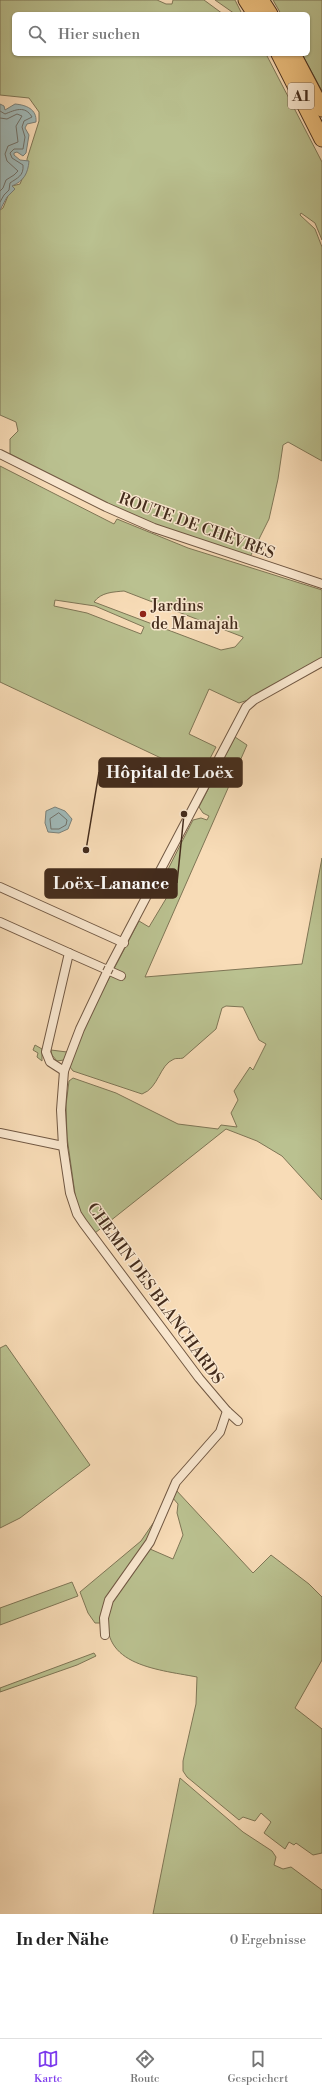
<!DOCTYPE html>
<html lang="de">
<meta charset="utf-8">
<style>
body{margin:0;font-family:"Libre Bodoni",serif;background:#f6f6f6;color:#222}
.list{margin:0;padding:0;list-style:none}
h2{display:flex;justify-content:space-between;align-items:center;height:52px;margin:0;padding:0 16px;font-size:17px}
h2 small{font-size:13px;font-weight:400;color:#767676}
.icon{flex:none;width:22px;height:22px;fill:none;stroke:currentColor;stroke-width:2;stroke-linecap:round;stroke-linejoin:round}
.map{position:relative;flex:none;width:322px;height:1914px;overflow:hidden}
.search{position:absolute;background:#fff;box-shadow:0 1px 3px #0004;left:12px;right:12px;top:12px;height:44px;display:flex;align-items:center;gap:10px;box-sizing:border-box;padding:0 14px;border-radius:6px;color:#767676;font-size:15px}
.sheet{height:124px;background:#fff}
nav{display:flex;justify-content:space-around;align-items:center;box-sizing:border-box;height:56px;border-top:1px solid #e0e0e0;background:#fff;font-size:11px;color:#767676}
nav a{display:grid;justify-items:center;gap:2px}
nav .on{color:#7c3aed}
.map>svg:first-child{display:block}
</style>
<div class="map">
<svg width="322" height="1914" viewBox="0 0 322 1914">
<rect width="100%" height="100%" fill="#f8dcb7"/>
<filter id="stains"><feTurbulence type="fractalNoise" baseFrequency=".005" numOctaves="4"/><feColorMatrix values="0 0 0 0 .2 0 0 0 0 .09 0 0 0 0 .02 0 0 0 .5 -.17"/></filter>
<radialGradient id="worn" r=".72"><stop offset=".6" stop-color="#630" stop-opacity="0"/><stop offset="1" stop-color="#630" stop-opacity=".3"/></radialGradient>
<g fill="#bac190" stroke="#7f7656" fill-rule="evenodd">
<path d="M0,0h157l9,4h6l1,-4h31l19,14h-209v40h252l56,108v78l-7,-17 -14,-10 -1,2 15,14 7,18v214l-34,-19 -5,3 -5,34 -9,40 -19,38 -96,-32 -41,-18 -103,-53v-15l8,-8 -2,-9 -16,-7v-205l3,-2 9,-22 8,-2 7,-17v-8l12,-38v-9l-10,-14 -29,-3z"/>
<path d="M215,0h20l7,14h-7z"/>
<path d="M273,0h49v91l-20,-37h6v-40h-27z"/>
<path d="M0,466l114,58 3,-5 71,29 134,42v68l-74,42 -9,3 -30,-14 -20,45 27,13 -12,23 -21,-10 -3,7 -180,-85zM124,591l119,46v1l-8,9 -14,3 -127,-48c7,-10 20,-10 30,-11zM55,600l40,6 49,21 -3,7 -54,-21 -33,-7z"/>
<path d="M235,737l12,8 -102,232 157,-13 20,-106v342l-40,-44 -25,-15 -31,-12 -131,104 -13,-18 -6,-14 -9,-64 -1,-32 3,-24 4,-3 43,15 62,31 40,5 3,-4 16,2 -6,-14 7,-13 -4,-9 16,-24 3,3 13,-26 -7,-4 -16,-33 -17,-1 -4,2 -6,21 -33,29c-3,1 -7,0 -9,1 -15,6 -15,29 -32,35l-69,-23 -3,-4 13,-39 56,-107 10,6 21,-35 -11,-5 34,-67 8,-2 6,2 2,-4 -6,-3 -4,-6z"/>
<path d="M35,1045l7,4v12l-5,-4 1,-4 -5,-3z"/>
<path d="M51,1050l16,2 -3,8 -7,1 -5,-6z"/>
<path d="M6,1345l84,120 -70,53 -20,10v-180z"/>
<path d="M176,1490l77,83 18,-18 38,29 13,13v63l-27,48 27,21v124l-9,2 -17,-12 -2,2 -5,-3 -4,7 -21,-16 7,-11 -10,-9 -6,8 -12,-4 -4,3 -52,-43 -4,-6v-10l13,-57 1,-27c-42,-8 -102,-12 -87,-71l40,-57 23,10 10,-24 -6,-22 1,-9 -6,-7z"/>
<path d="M156,1519l-3,13 -38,54 -14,37h-6l-7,-10 -8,-21 61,-51z"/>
<path d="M72,1582l6,14 -78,29v-17z"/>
<path d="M94,1653l2,3 -19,9 -77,27v-4z"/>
<path d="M180,1778l63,54 29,19 4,6 -2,8 9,4 8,-2 31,23v24h-169z"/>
</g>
<g fill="#a0b9b8" stroke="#7b817a">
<path d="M0,104l4,2 1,4 10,-6c11,1 22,5 21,18l-9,2 -2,4 4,7 -3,18 -3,3 -6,-4 -3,1v2l6,5 9,1c-1,12 -5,20 -17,25l3,3 -8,8 -7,13z"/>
<path d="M55,807l10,4 7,8 -4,10 -9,4 -11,-1 -3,-9 1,-12z"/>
</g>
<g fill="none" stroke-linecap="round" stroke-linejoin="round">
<g stroke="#72726a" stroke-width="1">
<path d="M0,111l5,3c10,-4 20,-9 27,3l-8,4 -2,6 3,10 -2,12h-9l-4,4 2,5 11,7c1,11 -6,13 -13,18l-1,7 -5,5 -4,7"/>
<path d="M0,118l7,1 10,-5 5,2 -6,10 2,16 -10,4 -3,8 2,7 11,10 -4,4 -8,5 -3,8 -3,3"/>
<path d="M59,813l8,7 -1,5 -7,4h-8l-1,-10z"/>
</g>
<defs>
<g id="minor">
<path d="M0,454l106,53 48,21 168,56"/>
<path d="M0,887l124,56"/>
<path d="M0,922l69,31 -23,99 4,10 14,9"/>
<path d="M69,953l52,23"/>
<path d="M109,968l137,-261 8,-7 68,-38"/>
<path d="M107,972l-27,57 -16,42 -3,39 2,36 7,47 7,21 6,9 116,155 28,33 11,10"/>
<path d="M0,1133l63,13"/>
<path d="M105,1635l-1,-17 5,-18 41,-58 26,-60 44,-50 7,-21"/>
</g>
<g id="motorway">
<path d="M246,0l9,14"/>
<path d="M261,0l9,14"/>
<path d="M279,54l43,85"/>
<path d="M293,54l29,55"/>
</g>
</defs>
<use href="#minor" stroke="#715843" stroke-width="10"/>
<use href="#motorway" stroke="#442c1c" stroke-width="17"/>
<use href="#minor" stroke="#fae8d0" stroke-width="8"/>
<use href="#motorway" stroke="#ecbe7c" stroke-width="15"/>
<defs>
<path id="minor-bridge" d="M107,972l2,-4"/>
</defs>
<use href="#minor-bridge" stroke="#715843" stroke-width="10" stroke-linecap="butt"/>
<use href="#minor-bridge" stroke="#fae8d0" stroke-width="8"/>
</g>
<circle fill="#8f2418" stroke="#fae8d0" stroke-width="1.5" cx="143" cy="614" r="4"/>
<g text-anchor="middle" stroke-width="3" stroke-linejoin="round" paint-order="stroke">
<rect fill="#fae8d0" stroke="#7b6452" stroke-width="1" x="288" y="83" width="26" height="26" rx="3"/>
<g font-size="15" font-weight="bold" fill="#442c1c">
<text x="301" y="101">A1</text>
</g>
<g font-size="16" fill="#442c1c" stroke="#fae8d0">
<text transform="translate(197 525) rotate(20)" y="6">ROUTE DE CHÈVRES</text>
<text transform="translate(156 1293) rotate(54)" y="6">CHEMIN DES BLANCHARDS</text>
</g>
<g font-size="16" fill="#442c1c" stroke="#fae8d0" text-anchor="start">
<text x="151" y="611">Jardins<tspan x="151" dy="18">de Mamajah</tspan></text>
</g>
</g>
<path fill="none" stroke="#442c1c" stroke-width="1.5" d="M86 850L99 772M184 814L177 883"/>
<g fill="#442c1c" stroke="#fae8d0" stroke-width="1.5">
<circle cx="86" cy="850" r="4"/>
<circle cx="184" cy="814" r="4"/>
</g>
<g fill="#442c1c" stroke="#442c1c" stroke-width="1.5">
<rect x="99" y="758" width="143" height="29" rx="4"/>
<rect x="45" y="869" width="132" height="29" rx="4"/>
</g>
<g font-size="17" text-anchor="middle" font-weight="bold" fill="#fff">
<text x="170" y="778">Hôpital de Loëx</text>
<text x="111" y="889">Loëx-Lanance</text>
</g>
<rect width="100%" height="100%" filter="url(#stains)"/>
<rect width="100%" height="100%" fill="url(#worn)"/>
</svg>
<div class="search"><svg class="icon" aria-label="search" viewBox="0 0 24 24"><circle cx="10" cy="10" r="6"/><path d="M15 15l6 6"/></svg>Hier suchen</div>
</div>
<section class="sheet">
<h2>In der Nähe<small>0 Ergebnisse</small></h2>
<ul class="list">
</ul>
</section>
<nav>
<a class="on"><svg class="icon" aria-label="map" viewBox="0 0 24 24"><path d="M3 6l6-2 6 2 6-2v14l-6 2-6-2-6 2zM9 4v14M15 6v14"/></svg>Karte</a>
<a><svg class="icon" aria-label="directions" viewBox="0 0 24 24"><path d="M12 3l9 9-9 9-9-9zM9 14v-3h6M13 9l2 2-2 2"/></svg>Route</a>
<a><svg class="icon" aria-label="saved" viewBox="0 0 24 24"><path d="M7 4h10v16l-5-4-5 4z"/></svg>Gespeichert</a>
</nav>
